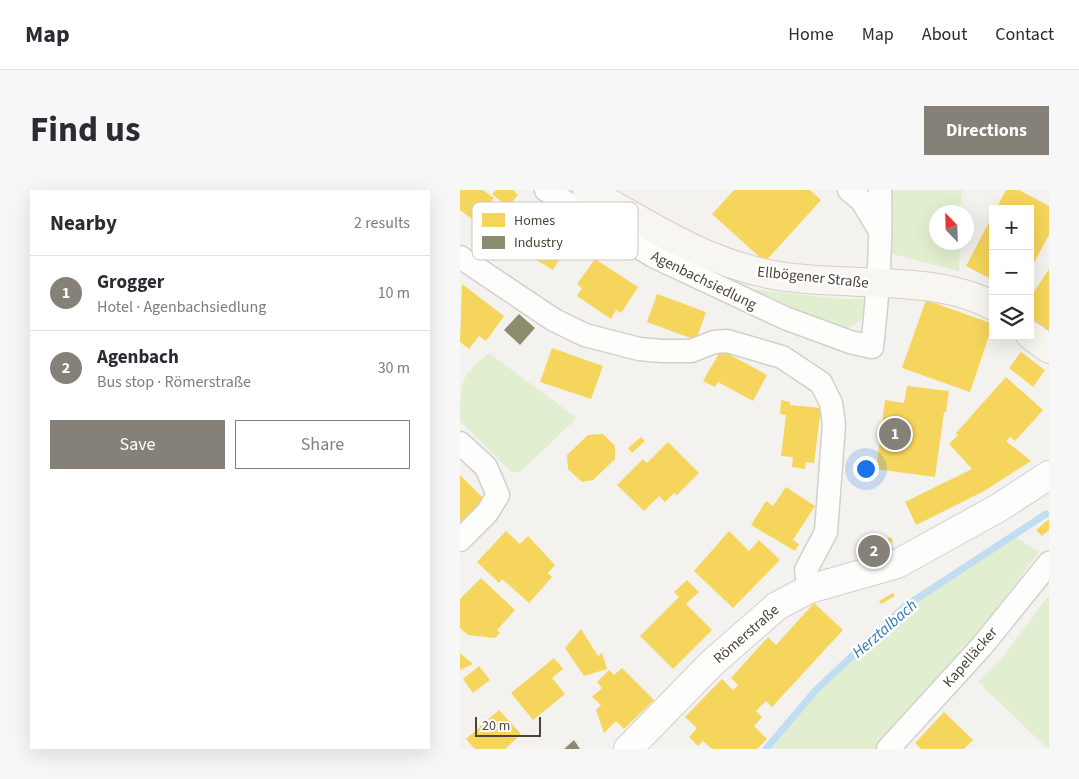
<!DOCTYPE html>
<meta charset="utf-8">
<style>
body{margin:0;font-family:"Source Sans 3",sans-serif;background:#f7f7f7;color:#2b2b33}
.controls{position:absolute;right:15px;top:15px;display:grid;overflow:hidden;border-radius:0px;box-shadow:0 5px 20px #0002}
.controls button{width:45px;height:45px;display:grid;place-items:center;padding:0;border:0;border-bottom:1px solid #e1e1e2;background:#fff;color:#2b2b33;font:25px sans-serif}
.compass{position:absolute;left:469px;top:15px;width:45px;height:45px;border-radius:50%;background:#fff;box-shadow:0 5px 20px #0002;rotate:337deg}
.scale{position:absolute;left:15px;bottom:12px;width:66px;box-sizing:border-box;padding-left:5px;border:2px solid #4b4439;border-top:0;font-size:14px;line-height:18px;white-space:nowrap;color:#4b4439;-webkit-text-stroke:4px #fff;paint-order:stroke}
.you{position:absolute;left:405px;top:278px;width:18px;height:18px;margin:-12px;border:4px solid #fff;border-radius:50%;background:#1a73e8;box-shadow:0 0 0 8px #1a73e833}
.badge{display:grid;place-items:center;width:32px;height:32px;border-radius:50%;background:#868178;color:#fff;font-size:16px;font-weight:700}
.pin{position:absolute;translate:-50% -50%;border:2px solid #fff;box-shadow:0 1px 5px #0006}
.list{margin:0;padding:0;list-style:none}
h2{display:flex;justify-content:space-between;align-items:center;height:65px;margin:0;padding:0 20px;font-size:21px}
h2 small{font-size:16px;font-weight:400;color:#7c7c81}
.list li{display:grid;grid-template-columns:32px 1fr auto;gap:15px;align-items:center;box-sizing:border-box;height:75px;padding:0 20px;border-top:1px solid #e1e1e2}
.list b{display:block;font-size:19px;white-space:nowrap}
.list p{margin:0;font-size:16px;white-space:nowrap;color:#7c7c81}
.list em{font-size:16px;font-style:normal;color:#7c7c81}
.actions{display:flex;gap:10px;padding:15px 20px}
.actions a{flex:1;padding:11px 0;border:1px solid #868178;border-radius:0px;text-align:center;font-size:18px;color:#868178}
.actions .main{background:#868178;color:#fff}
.icon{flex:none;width:28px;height:28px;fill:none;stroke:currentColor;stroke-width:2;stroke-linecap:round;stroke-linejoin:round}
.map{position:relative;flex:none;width:589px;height:559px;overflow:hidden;border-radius:0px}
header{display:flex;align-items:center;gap:30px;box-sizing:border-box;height:70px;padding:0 25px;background:#fff;border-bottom:1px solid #e1e1e2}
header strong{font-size:24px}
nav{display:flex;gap:28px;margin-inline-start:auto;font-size:18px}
.intro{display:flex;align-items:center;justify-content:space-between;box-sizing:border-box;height:120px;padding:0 30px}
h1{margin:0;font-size:35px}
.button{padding:12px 22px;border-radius:0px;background:#868178;color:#fff;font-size:18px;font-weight:700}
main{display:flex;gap:30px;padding:0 30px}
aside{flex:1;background:#fff;border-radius:0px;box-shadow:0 5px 20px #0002}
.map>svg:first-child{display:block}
</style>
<header>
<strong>Map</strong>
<nav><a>Home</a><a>Map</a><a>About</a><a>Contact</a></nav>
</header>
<div class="intro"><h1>Find us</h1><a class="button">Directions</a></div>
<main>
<aside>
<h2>Nearby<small>2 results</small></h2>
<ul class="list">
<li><span class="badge">1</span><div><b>Grogger</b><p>Hotel · Agenbachsiedlung</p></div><em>10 m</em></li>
<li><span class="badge">2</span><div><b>Agenbach</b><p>Bus stop · Römerstraße</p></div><em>30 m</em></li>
</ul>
<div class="actions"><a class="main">Save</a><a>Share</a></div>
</aside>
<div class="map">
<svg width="589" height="559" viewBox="0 0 589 559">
<rect width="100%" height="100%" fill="#f4f2ee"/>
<g fill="#e1eecf">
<path d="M428,0h74l-2,22h-23v30l23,1 -1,28 -67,-17z"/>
<path d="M291,99l90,10h23l1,18 -20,14z"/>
<path d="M29,163l88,65 -57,54h-9l-51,-51c0,-41 0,-44 29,-68z"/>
<path d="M554,346l25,16 -76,101 -87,96h-110l50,-59 88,-83z"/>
<path d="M589,405v154h-1l-70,-67 22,-21z"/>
</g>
<g fill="#f6d55c">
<path d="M0,0h23l11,8 -18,24 -16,-12z"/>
<path d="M36,0h17l5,5 -10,12 -16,-13z"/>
<path d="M274,0h76l11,10 -56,62 -53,-48z"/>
<path d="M546,0h13l30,16v29l-19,35v-61h-34z"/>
<path d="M533,25v65l-27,-14z"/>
<path d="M62,28l46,26 -15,26 -46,-27z"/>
<path d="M135,69l43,28 -17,26 -5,-3 -5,9 -34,-23 5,-8 -5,-4z"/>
<path d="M589,79v63l-19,-12v-22z"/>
<path d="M2,94l42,32 -18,25 -7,-5 -10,13 -9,-7z"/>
<path d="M197,104l49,18 -10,28 -49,-18z"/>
<path d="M466,110l67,24 -23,68 -68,-24z"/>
<path d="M92,158l51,18 -12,33 -51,-17z"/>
<path d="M261,160l46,25 -14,26 -35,-19 -3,5 -12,-6z"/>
<path d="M561,162l24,18 -12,17 -24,-19z"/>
<path d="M546,187l37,33 -28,31 -5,-4 -4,4 25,20 -47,30 -68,34 -11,-23 67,-33 -23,-25 9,-9 -2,-2z"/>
<path d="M447,196l42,5 -3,21h-2l-9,65 -59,-8 9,-69 19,3z"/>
<path d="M321,210l9,2v3l31,3 -7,55 -8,-1 -1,7 -13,-2 1,-10 -12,-1 5,-41 -6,-1z"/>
<path d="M143,244l12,12v13l-22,21 -11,2 -14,-13 -1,-14 21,-20z"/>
<path d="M181,247l4,4 -13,12 -4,-5z"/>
<path d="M208,252l31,31 -22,22 -3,-2 -9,9 -6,-6 -15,15 -27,-26 26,-26 4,4z"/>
<path d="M0,285l24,24 -10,19 -4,-5 -10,9z"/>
<path d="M326,297l29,19 -22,34 6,4 -4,7 -44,-26 15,-24 7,5z"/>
<path d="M589,329v11l-7,6 -6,-6z"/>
<path d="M46,341l14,13 8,-8 27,29 -7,8 4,4 -23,26 -27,-24 -3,4 -22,-21z"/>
<path d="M269,341l20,20 10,-11 21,20 -47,48 -39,-37z"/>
<path d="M431,347l2,4 -15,6 -1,-3z"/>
<path d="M21,388l34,32 -18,20 3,3 -5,5 -27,-3 -8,-7v-29z"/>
<path d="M227,390l12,12 -13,12 26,26 -39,39 -33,-33 39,-39 -5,-5z"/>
<path d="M433,403l2,3 -14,8 -2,-3z"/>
<path d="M354,413l29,27 -71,77 -6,-6 -10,10 6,6 -8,9 13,13 -10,10h-45l-9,-8 -5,5 -9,-9 8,-9 -12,-11 37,-38 11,11 5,-5 -7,-7 37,-41 8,8z"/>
<path d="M121,439l17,27 4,-3 5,16 -23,7 -19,-28z"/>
<path d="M0,463l13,11 -13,6z"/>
<path d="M94,468l9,11 -11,9 13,16 -32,26 -22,-27z"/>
<path d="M19,476l11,14 -17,13 -10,-14z"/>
<path d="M162,478l32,32 -30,29 -8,-8 -12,12 -8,-23 5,-5 -9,-8 10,-9 -5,-6 12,-12 5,5z"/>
<path d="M39,520l22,24 -16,15h-30l-9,-10z"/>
<path d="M484,522l29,28 -9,9h-43l-6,-6z"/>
</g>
<g fill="#8c8c6e">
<path d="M59,124l16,14 -15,17 -16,-15z"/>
<path d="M114,550l6,9h-16z"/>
</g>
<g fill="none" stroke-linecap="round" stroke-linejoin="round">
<path stroke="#c0ddf1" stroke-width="7" d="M306,559l50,-59 88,-83 142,-93"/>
<defs>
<g id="minor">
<path d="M86,0l107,66 132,62 65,24 22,5c6,-53 10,-104 8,-157"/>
<path d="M389,0l13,11 18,30"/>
<path d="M0,67l94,63 31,15 54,14 23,2h29l23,-9 13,-1 55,16 39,26 10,20 3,21 -8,108 -20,38 3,19"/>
<path d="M0,253l26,24 12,28 -11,18 -27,27"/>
<path d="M428,559l94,-103 67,-83"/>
</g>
<path id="tertiary" d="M168,559l84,-86 65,-57 32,-17 88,-25 103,-57 49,-32"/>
<g id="secondary">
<path d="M127,0c62,35 121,75 193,86 65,11 156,-2 213,30"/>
<path d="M570,145l19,14"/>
</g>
</defs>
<use href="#minor" stroke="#d2d0cb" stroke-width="25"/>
<use href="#tertiary" stroke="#d2d0cb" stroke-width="30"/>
<use href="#secondary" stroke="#d3cfc5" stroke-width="30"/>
<use href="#minor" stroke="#fdfdfc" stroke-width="22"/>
<use href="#tertiary" stroke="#fdfdfc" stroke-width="28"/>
<use href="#secondary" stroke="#f7f6f1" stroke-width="28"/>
</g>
<g text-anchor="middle" stroke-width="5" stroke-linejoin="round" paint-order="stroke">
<g font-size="15" fill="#4b4439" stroke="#fff">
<text transform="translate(353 87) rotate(6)" y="5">Ellbögener Straße</text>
<text transform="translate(244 90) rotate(26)" y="5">Agenbachsiedlung</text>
<text transform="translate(286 444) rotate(-41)" y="5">Römerstraße</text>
<text transform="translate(510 467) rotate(-49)" y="5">Kapelläcker</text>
</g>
<g font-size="16" font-style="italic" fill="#2e7ab2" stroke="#fff">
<text transform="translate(424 438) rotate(-41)" y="6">Herztalbach</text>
</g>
</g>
<rect x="12" y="12" width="166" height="58" rx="8" fill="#fff" stroke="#c9c7c4" stroke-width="1"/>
<rect x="22" y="23" width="23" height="14" fill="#f6d55c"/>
<rect x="22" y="46" width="23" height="13" fill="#8c8c6e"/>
<g font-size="14" fill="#4b4439">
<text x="54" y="35">Homes</text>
<text x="54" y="57">Industry</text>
</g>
</svg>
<div class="controls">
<button>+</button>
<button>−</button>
<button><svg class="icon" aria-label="layers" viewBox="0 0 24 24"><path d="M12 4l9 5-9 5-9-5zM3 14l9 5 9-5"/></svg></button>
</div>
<svg class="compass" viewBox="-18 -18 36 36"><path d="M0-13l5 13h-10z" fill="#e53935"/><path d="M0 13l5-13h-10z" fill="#7c7c81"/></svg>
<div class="scale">20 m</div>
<div class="you"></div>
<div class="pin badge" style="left:435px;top:244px">1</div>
<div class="pin badge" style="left:414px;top:361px">2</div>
</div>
</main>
